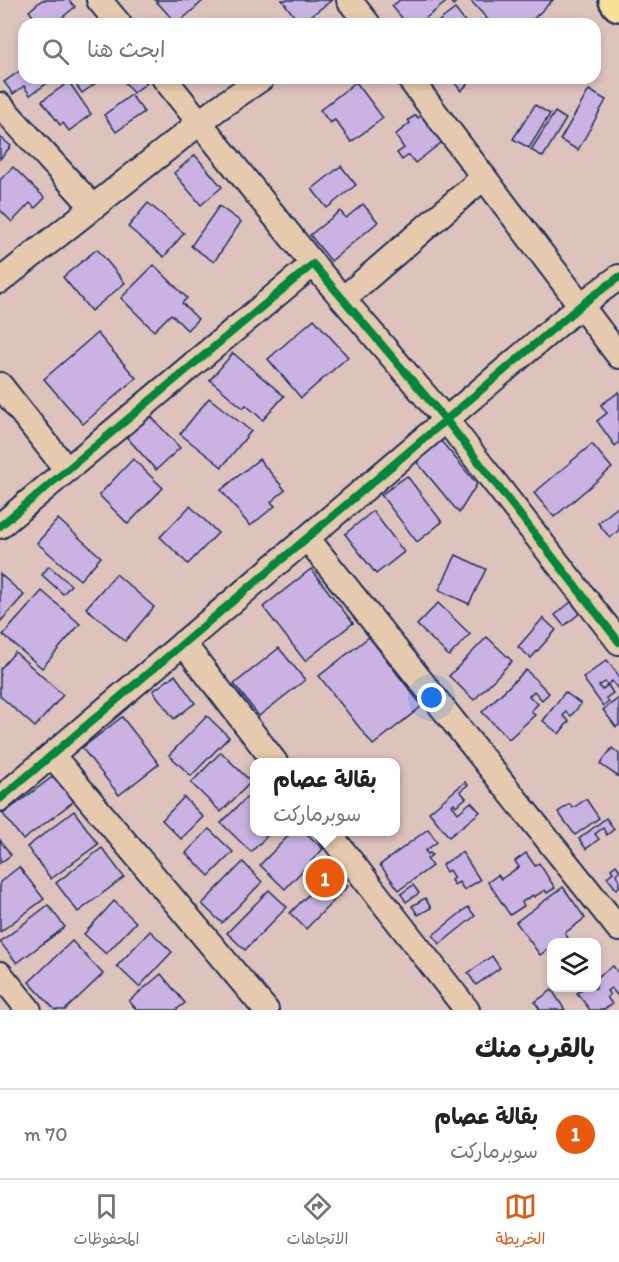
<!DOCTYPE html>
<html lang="ar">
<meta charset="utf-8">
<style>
body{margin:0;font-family:Itim,"Playpen Sans Arabic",sans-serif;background:#f2f2f2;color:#222;direction:rtl}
.controls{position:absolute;right:18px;bottom:18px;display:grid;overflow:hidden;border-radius:12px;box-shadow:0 3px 9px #0003}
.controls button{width:54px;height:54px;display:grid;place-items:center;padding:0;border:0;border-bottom:2px solid #e0e0e0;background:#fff;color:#222;font:30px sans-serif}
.you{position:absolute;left:432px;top:698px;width:21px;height:21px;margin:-15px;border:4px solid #fff;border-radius:50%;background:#1a73e8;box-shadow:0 0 0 9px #1a73e833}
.badge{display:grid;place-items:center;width:39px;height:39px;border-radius:50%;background:#ea580c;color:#fff;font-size:20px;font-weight:700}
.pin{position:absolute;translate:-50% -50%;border:3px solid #fff;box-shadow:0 2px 6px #0006}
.popup{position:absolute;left:250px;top:758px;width:150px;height:78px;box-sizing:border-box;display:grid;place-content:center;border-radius:12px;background:#fff;filter:drop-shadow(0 2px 4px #0005);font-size:20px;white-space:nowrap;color:#767676}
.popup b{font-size:22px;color:#222}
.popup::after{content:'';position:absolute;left:50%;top:100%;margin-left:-12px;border:12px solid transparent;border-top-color:#fff}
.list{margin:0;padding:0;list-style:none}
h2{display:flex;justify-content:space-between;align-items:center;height:78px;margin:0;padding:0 24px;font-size:26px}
h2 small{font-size:20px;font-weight:400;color:#767676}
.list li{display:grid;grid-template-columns:39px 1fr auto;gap:18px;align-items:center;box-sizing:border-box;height:90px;padding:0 24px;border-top:2px solid #e0e0e0}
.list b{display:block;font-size:22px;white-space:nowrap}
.list p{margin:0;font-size:20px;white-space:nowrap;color:#767676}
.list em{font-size:20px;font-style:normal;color:#767676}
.icon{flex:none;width:33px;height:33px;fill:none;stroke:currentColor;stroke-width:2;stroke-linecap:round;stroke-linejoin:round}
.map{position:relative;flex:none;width:619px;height:1010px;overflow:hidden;direction:ltr}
.search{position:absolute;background:#fff;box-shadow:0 3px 9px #0003;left:18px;right:18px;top:18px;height:66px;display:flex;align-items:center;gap:15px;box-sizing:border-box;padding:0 21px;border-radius:18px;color:#767676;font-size:22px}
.sheet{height:168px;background:#fff}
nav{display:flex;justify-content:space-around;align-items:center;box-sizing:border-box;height:84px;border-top:2px solid #e0e0e0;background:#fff;font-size:16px;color:#767676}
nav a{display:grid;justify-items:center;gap:3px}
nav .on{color:#ea580c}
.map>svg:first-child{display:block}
</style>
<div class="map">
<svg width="619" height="1010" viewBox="0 0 619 1010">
<rect width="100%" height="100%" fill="#dec3bd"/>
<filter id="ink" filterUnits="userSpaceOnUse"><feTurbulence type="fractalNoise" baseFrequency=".0167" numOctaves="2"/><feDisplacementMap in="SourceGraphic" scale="12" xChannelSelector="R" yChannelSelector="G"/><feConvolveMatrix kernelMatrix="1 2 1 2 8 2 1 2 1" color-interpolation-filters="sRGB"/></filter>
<g filter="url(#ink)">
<g fill="#cab3e2" stroke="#1b2f5e" stroke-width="1.5">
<path d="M42,0h27l6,7 -21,17h-15l-10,-13z"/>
<path d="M155,0h49l-27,24z"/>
<path d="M282,0h50l-32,24z"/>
<path d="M400,0h59l-6,5 -4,-5 -31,24h-11l-15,-18z"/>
<path d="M470,0h83l-25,24h-36z"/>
<path d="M455,9l12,15h-32z"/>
<path d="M24,68v10h31l-25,17 -6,-9 -11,8 -9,-12z"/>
<path d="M71,78h32l-21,15z"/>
<path d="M126,78h17l4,5 -14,10 -10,-13z"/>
<path d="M451,78h22l-12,13z"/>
<path d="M69,82l22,32 -22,17 -6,-8 -3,2 -18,-24z"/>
<path d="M356,82l27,36 -32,24 -16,-22 -5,3 -10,-13z"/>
<path d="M589,90l17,10 -28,50 -18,-10z"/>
<path d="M131,95l13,17 -28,20 -12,-17z"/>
<path d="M535,105l15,9 -21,34 -16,-9z"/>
<path d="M555,112l11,7 -23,38 -12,-7z"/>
<path d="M416,115l2,3 4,-3 24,24 -31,24 -6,-8 -7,5 -5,-7 7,-5 -9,-13 15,-12 -2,-3z"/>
<path d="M0,137l11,9 -11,13z"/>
<path d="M195,155l27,32 -21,18 -27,-32z"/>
<path d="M341,166l15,19 -29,23 -15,-19z"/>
<path d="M13,167l32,31 -10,10 -5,-5 -18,19 -12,-12v-30z"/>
<path d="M148,203l36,30 -20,24 -36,-30z"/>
<path d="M363,204l15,18 -47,39 -21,-26 30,-24 6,7z"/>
<path d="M219,206l22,16 -27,40 -23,-16z"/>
<path d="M97,249l28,34 -34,28 -28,-34z"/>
<path d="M154,265l33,33 -5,5 16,16 -11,11 -16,-16 -17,17 -33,-33z"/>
<path d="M314,319l34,38 -47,41 -33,-39z"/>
<path d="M97,333l39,45 -53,46 -39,-45z"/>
<path d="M233,353l51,43 -21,24 -17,-15 -3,3 -33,-28z"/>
<path d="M619,392v50l-4,4 -18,-25 10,-8 -6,-8z"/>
<path d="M209,398l42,33 -29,36 -42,-33z"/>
<path d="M146,411l34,37 -24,22 -34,-38z"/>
<path d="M441,441l36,43 -18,29 -43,-52z"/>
<path d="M592,444l20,24 -58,49 -20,-24z"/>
<path d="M133,459l30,29 -35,36 -29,-29z"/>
<path d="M259,459l26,31 -14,12 4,4 -25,20 -29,-36z"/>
<path d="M407,476l35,46 -25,20 -36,-47z"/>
<path d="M190,506l28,27 -30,31 -28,-27z"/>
<path d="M619,506v24l-9,8 -12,-15z"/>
<path d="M373,511l31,41 -28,22 -31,-40z"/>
<path d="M58,519l43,38 -21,23 -43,-37z"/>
<path d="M456,555l30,14 -17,35 -30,-14z"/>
<path d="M49,566l22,19 -8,9 -21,-19z"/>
<path d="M311,569l42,54 -48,38 -42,-54z"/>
<path d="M0,574l24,21 -24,27z"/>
<path d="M116,574l38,33 -29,34 -39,-33z"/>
<path d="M42,591l38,33 -38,44 -39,-33z"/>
<path d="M571,602l9,11 -16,13 -9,-11z"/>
<path d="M438,603l32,31 -21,22 -32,-31z"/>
<path d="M543,618l13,12 -25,28 -13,-11z"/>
<path d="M369,637l53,69 -49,39 -54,-69z"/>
<path d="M487,637l25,24 -38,39 -25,-24z"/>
<path d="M279,648l26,32 -46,36 -25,-32z"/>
<path d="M15,652l48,43 -28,32 -35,-31v-27z"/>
<path d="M607,660l12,16v12l-1,1 -6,-8 -5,4 -2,-3 -6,4 3,4 6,-5 5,8 -7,5 3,4 -6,4 -20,-28z"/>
<path d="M526,670l23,23 -7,7 -8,-9 -5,5 9,8 -7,7 4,4 -26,24 -27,-27z"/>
<path d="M175,675l20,28 -21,16 -21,-28z"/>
<path d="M565,692l16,12 -10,12 -5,-4 -3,4 6,5 -10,13 -16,-13z"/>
<path d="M619,698v27l-3,2 -13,-17z"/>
<path d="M207,716l22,21 -38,39 -22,-21z"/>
<path d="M122,717l37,47 -40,31 -37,-47z"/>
<path d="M612,748l7,6v23l-19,-13z"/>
<path d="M221,752l30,30 -30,30 -30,-29z"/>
<path d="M55,775l19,26 -51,39 -20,-26z"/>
<path d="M465,782l3,3 -8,6 6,7 -10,8 -2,-3 -2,2 6,8 13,-11 9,10 -31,25 -20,-25z"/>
<path d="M251,793l3,3v36h17l-20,20 -30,-29z"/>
<path d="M184,797l19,20 -22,22 -19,-19z"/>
<path d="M586,799l13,19 -24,17 -17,-23 12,-8 3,4z"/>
<path d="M74,811l24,33 -47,35 -24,-32z"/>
<path d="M606,818l8,11 -7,6 -4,-7 -8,6 4,5 -13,10 -7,-10z"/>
<path d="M209,829l24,23 -24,24 -23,-23z"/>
<path d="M428,829l9,13 -12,9 3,3 2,-1 2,2 -5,4 5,7 -33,24 -19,-25z"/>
<path d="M292,832h13l18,17 -38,40 -25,-24z"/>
<path d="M0,840l11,15 -11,8z"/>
<path d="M102,848l22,29 -46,35 -22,-29z"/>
<path d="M462,852l18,28 -16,10 -5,-8 -5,3 -3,-5 3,-2 -5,-8 -3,2 -4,-7z"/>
<path d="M526,853l9,13 4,-3 16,25 -8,5 -2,-3 -11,7 -1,-2 -11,7 2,4 -14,9 -22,-33 10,-7 3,4 18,-12 -4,-6z"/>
<path d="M243,862l19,20 -40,41 -20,-19z"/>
<path d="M616,865l3,4v2l-3,3 3,4v9l-3,2 -9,-12 6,-5 -2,-3z"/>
<path d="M19,867l25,32 -44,33v-50z"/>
<path d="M332,871l16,15 -42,43 -16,-16z"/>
<path d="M413,885l6,8 -13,9 -5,-8z"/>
<path d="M563,887l22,31 -20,15 3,5 -5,4 -4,-1 -3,1h-4v4l-12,9 -24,-33z"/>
<path d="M269,890l18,17 -42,43 -18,-17z"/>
<path d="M425,898l6,10 -13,7 -6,-9z"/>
<path d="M114,901l22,21 -30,32 -22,-20z"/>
<path d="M48,905l17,22 -48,36 -17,-21z"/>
<path d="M468,907l7,9 -35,28 -7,-9z"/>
<path d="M150,931l22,21 -33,35 -22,-21z"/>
<path d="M72,941l31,33 -38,36h-10l-26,-28z"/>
<path d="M492,956l8,12 -24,17 -8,-12z"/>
<path d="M613,966l6,8v20l-2,1 -6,-7 -4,3 3,4 -3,2 5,7 -9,6h-13l-13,-17 7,-5h12v-10z"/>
<path d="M161,974l24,29 -9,7h-39l-8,-9z"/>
<path d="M552,990l13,20h-25l-5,-8z"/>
</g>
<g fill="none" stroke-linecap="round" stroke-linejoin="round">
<defs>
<g id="minor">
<path d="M99,0l20,24"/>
<path d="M349,0l19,24"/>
<path d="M164,78l149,186"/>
<path d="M409,78l210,278"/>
<path d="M0,105l93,102"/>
<path d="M0,281l217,-172 45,-31"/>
<path d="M343,299l141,-122"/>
<path d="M0,385l67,85"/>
<path d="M0,526l313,-262 133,156 173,222"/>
<path d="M307,538l312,391"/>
<path d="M183,643l92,119"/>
<path d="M52,755l214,255"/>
<path d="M0,799l581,-494 38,-28"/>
<path d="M328,832l139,178"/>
<path d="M0,974l29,36"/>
</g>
<path id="primary" d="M616,0l3,4"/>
</defs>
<use href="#minor" stroke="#1b2f5e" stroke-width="28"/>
<use href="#primary" stroke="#1b2f5e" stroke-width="38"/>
<use href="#minor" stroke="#e6caad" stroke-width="24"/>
<use href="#primary" stroke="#fadf96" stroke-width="33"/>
<defs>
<g id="cycleway">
<path d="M0,526l313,-262 133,156 173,222"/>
<path d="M0,799l581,-494 38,-28"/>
</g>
</defs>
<use href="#cycleway" stroke="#e6caad" stroke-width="11"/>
<use href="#cycleway" stroke="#00873e" stroke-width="8"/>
</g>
</g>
</svg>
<div class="controls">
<button><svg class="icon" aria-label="layers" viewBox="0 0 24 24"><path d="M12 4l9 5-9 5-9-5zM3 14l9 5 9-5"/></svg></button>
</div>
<div class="you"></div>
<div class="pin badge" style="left:325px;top:878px">1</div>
<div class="popup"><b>بقالة عصام</b>سوبرماركت</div>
<div class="search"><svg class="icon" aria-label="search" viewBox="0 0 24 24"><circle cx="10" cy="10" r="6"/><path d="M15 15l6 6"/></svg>ابحث هنا</div>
</div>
<section class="sheet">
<h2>بالقرب منك<small></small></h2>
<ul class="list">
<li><span class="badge">1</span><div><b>بقالة عصام</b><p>سوبرماركت</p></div><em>70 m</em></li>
</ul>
</section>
<nav>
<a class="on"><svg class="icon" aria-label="map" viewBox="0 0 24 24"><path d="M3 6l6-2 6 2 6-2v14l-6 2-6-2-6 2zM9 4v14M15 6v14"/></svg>الخريطة</a>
<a><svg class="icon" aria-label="directions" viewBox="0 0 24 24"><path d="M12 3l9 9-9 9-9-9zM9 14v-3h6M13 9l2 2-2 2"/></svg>الاتجاهات</a>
<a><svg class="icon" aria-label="saved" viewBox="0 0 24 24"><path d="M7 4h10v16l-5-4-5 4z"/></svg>المحفوظات</a>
</nav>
